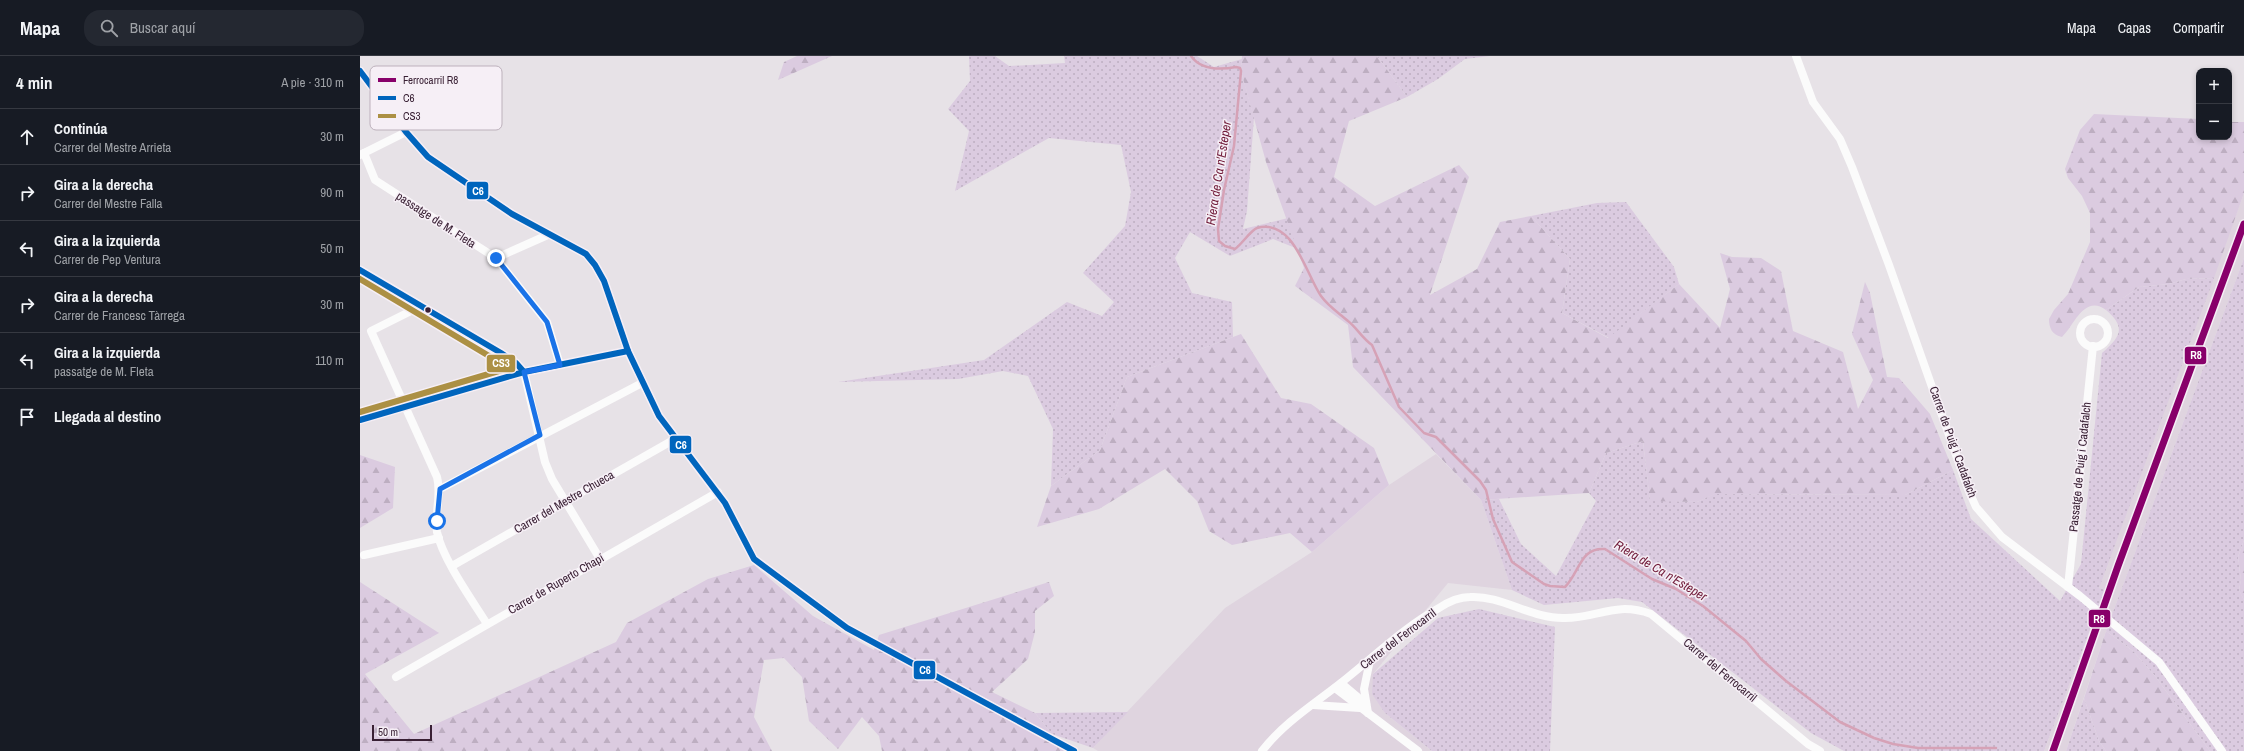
<!DOCTYPE html>
<html lang="es">
<meta charset="utf-8">
<style>
body{margin:0;font-family:"Archivo Narrow",sans-serif;background:#242831;color:#f1f3f6}
.controls{position:absolute;right:12px;top:12px;display:grid;overflow:hidden;border-radius:8px;box-shadow:0 2px 6px #0003}
.controls button{width:36px;height:36px;display:grid;place-items:center;padding:0;border:0;border-bottom:1px solid #363941;background:#171b24;color:#f1f3f6;font:20px sans-serif}
.scale{position:absolute;left:12px;bottom:10px;width:60px;box-sizing:border-box;padding-left:4px;border:2px solid #392034;border-top:0;font-size:11px;line-height:14px;white-space:nowrap;color:#392034;-webkit-text-stroke:3px #f6eff6;paint-order:stroke}
.stop{position:absolute;width:12px;height:12px;margin:-9px;border:3px solid #1a73e8;border-radius:50%;background:#fff}
.stop.end{background:#1a73e8;border-color:#fff;box-shadow:0 1px 4px #0008}
.list{margin:0;padding:0;list-style:none}
h2{display:flex;justify-content:space-between;align-items:center;height:52px;margin:0;padding:0 16px;font-size:17px}
h2 small{font-size:13px;font-weight:400;color:#9ea1a6}
.list li{display:grid;grid-template-columns:26px 1fr auto;gap:12px;align-items:center;box-sizing:border-box;height:56px;padding:0 16px;border-top:1px solid #363941}
.list b{display:block;font-size:15px;white-space:nowrap}
.list p{margin:0;font-size:13px;white-space:nowrap;color:#9ea1a6}
.list em{font-size:13px;font-style:normal;color:#9ea1a6}
.icon{flex:none;width:22px;height:22px;fill:none;stroke:currentColor;stroke-width:2;stroke-linecap:round;stroke-linejoin:round}
.map{position:relative;flex:none;width:1884px;height:695px;overflow:hidden}
header{display:flex;align-items:center;gap:24px;box-sizing:border-box;height:56px;padding:0 20px;background:#171b24;border-bottom:1px solid #363941}
header strong{font-size:19px}
nav{display:flex;gap:22px;margin-inline-start:auto;font-size:14px}
.search{width:280px;height:36px;background:#242831;display:flex;align-items:center;gap:10px;box-sizing:border-box;padding:0 14px;border-radius:16px;color:#9ea1a6;font-size:15px}
main{display:flex}
aside{flex:1;background:#171b24}
.map>svg:first-child{display:block}
</style>
<header>
<strong>Mapa</strong>
<div class="search"><svg class="icon" aria-label="search" viewBox="0 0 24 24"><circle cx="10" cy="10" r="6"/><path d="M15 15l6 6"/></svg>Buscar aquí</div>
<nav><a>Mapa</a><a>Capas</a><a>Compartir</a></nav>
</header>
<main>
<aside>
<h2>4 min<small>A pie · 310 m</small></h2>
<ul class="list">
<li><svg class="icon" aria-label="ahead" viewBox="0 0 24 24"><path d="M12 20V5M6 11l6-6 6 6"/></svg><div><b>Continúa</b><p>Carrer del Mestre Arrieta</p></div><em>30 m</em></li>
<li><svg class="icon" aria-label="right" viewBox="0 0 24 24"><path d="M7 20v-9h11M14 6l5 5-5 5"/></svg><div><b>Gira a la derecha</b><p>Carrer del Mestre Falla</p></div><em>90 m</em></li>
<li><svg class="icon" aria-label="left" viewBox="0 0 24 24"><path d="M17 20v-9H6M10 6l-5 5 5 5"/></svg><div><b>Gira a la izquierda</b><p>Carrer de Pep Ventura</p></div><em>50 m</em></li>
<li><svg class="icon" aria-label="right" viewBox="0 0 24 24"><path d="M7 20v-9h11M14 6l5 5-5 5"/></svg><div><b>Gira a la derecha</b><p>Carrer de Francesc Tàrrega</p></div><em>30 m</em></li>
<li><svg class="icon" aria-label="left" viewBox="0 0 24 24"><path d="M17 20v-9H6M10 6l-5 5 5 5"/></svg><div><b>Gira a la izquierda</b><p>passatge de M. Fleta</p></div><em>110 m</em></li>
<li><svg class="icon" aria-label="arrive" viewBox="0 0 24 24"><path d="M6 21V4h12l-3 4 3 4H6"/></svg><div><b>Llegada al destino</b></div></li>
</ul>
</aside>
<div class="map">
<svg width="1884" height="695" viewBox="0 0 1884 695">
<defs>
<pattern id="grass-dots" width="8" height="8" patternUnits="userSpaceOnUse"><rect width="8" height="8" fill="#dbcbe0"/><path d="M2 2h.1M6 6h.1" fill="none" stroke="#bdaec1" stroke-width="1.8" stroke-linecap="round"/></pattern>
<pattern id="forest-firs" width="22" height="20" patternUnits="userSpaceOnUse"><rect width="22" height="20" fill="#dbcbe0"/><path d="M5 1l3.5 6h-7zM16 11l3.5 6h-7z" fill="#bdaec1"/></pattern>
</defs>
<rect width="100%" height="100%" fill="#e7e2e7"/>
<g fill="#dfd4df">
<path d="M1884,137v65l-138,373 -40,120h-22l61,-161 -7,-2z"/>
<path d="M1076,398l45,46 31,90 -64,-7 -75,91 12,39 47,38h-334l-5,-3 132,-140 87,-56 77,-67z"/>
</g>
<g fill="url(#grass-dots)">
<path d="M609,0h26l14,10 56,-3 -1,-7h133l17,11 28,-8 -1,12 13,46 -7,94 -4,18 45,-11 10,31 -25,-10 -43,17 -40,-24 -15,26 17,35 40,9 1,35 -106,40 -27,73 -49,36 2,-57 -25,-53 -25,-5 -45,8 -120,3 146,-22 83,-58 35,14 12,-14 -31,-29 42,-47 6,-34 -10,-47 -72,-7 -94,53 14,-60 -21,-22 22,-28z"/>
<path d="M1017,0h113l-25,3 -27,20 -31,18z"/>
<path d="M1266,146l48,65 5,17 -70,54 -47,-25 8,-54 -39,-43 66,-13z"/>
<path d="M1884,202v282l-6,17 3,23 -2,10 5,10v151h-34l-55,-75 -22,-25 -27,-20z"/>
<path d="M1854,222l-115,310 6,2 -61,161h-200l-33,-18 -169,-131 -24,-4 -74,7 -32,-15 -31,-90 18,-1 22,45 35,32 40,-75 -7,-8 17,-40 37,-12 7,59 47,2 17,-8 191,1 48,-25 18,49 89,82 21,-37 21,-211c18,-16 25,-25 4,-43l33,-23 30,-3 17,-5z"/>
<path d="M1119,553l76,18 -5,124h-118l-47,-38 -13,-19 1,-20 65,-56z"/>
<path d="M1724,642l15,43 7,10h-40z"/>
<path d="M768,656l-35,36 -41,-14 -17,-21z"/>
</g>
<g fill="url(#forest-firs)">
<path d="M437,0h35l-54,24 6,-18z"/>
<path d="M882,0h135l30,41 -58,24 -15,56 41,29 84,-41 10,12 -39,118 47,-26 23,-47 31,-6 39,43 -8,54 46,25 71,-54 41,44 10,-39 -10,-36 12,4 29,1 20,13 12,60 50,21 15,57 15,-29 -21,-46 13,-52 5,11 17,84 12,1 31,36 23,56 -48,25 -190,-1 -18,8 -47,-1 -7,-60 -37,12 -17,40 -108,7 -128,-133 -5,-42 -53,-39 9,-18 -38,-106 -25,-91z"/>
<path d="M1734,58l105,5v18h30v-15h15v71l-30,85 -28,1 -17,5 -30,3 -33,23c-22,-16 -32,16 -44,27 -10,-2 -13,-9 -13,-18l5,-9 14,-16 22,-52v-29l-8,-17 -14,-18 -3,-9 15,-39z"/>
<path d="M881,278l40,64 30,6 63,44 15,37 -77,67 -22,-19 -58,12 -23,-14 -12,-30 -32,-32 -66,40 -62,18 14,-41 49,-36 27,-73z"/>
<path d="M0,399l35,12 -2,41 -33,20z"/>
<path d="M1884,484v60l-5,-10 2,-10 -3,-23z"/>
<path d="M394,509l59,51 61,34 5,-15 170,-53 5,14 -19,15v21l-7,27 -36,33 43,21 31,38h-184l-3,-15 -17,-19 -24,32 -29,-28 -7,-44 -18,-19 -20,2 -10,57 18,34h-412v-169l79,51 -74,41 49,60 202,-92 11,-19 81,-44z"/>
<path d="M1746,575l27,20 22,25 55,75h-104l-7,-10 -15,-43z"/>
</g>
<g fill="none" stroke-linecap="round" stroke-linejoin="round">
<path stroke="#d6a2b6" stroke-width="2.5" d="M831,0c10,14 29,14 45,11l4,1 1,3 -7,75 -10,44 -6,39 1,12 6,5 10,3c7,-5 16,-19 22,-21 37,-10 49,47 64,68 8,11 18,17 27,25 9,7 14,17 24,24l27,62 25,26 12,4 44,44 6,9 7,29 19,43 32,22 6,2 15,1c15,-15 15,-40 40,-38l47,30 24,10 27,17 43,35 15,18 25,22 54,41 34,16 19,6 25,4h78"/>
<g stroke="#fbfbfb" stroke-width="8">
<path d="M1436,0l17,46 27,37 12,28 37,98 79,224 8,18 26,30 78,59 79,66 63,89"/>
<path d="M0,15l46,61 22,25 84,57 74,40 9,11 9,16 24,70 31,65 66,87 29,56 93,69 227,123"/>
<path d="M4,97l11,27 121,78 51,64 13,43"/>
<path d="M0,99l46,-23"/>
<path d="M136,202l54,-24"/>
<path d="M0,214l141,83 15,10 8,9 21,90 7,17 48,80"/>
<path d="M61,250l-50,25 66,146c5,19 -3,37 0,55 5,26 35,68 50,92"/>
<circle cx="1734" cy="277" r="14"/>
<path d="M0,364l164,-48 104,-21"/>
<path d="M80,433l202,-106"/>
<path d="M4,499l75,-17"/>
<path d="M92,510l223,-127"/>
<path d="M1708,531l25,-241"/>
<path d="M36,621l322,-185"/>
<path d="M981,627l25,21"/>
<path d="M975,632l83,63"/>
<path d="M953,649l47,3"/>
<path d="M1008,657l-4,-24 6,-29"/>
<path d="M902,695c23,-30 57,-50 85,-73 30,-24 59,-52 92,-70 9,-6 21,-11 31,-11 32,-2 61,22 95,21 33,0 50,-17 86,-4l157,130 12,7"/>
</g>
<defs>
<g id="bus-1">
<path d="M0,15l46,61 22,25 84,57 74,40 9,11 9,16 24,70 31,65 66,87 29,56 93,69 227,123"/>
<path d="M0,214l141,83 15,10 8,9"/>
<path d="M0,364l164,-48 104,-21"/>
</g>
<path id="bus-2" d="M0,223l149,89 -149,44"/>
</defs>
<use href="#bus-1" stroke="#f6eff6" stroke-width="9"/>
<use href="#bus-2" stroke="#f6eff6" stroke-width="9"/>
<use href="#bus-1" stroke="#0065bd" stroke-width="6"/>
<use href="#bus-2" stroke="#ac9044" stroke-width="6"/>
<defs>
<path id="rail-1" d="M1693,695l65,-185 126,-342"/>
</defs>
<use href="#rail-1" stroke="#f6eff6" stroke-width="10"/>
<use href="#rail-1" stroke="#88006a" stroke-width="7"/>
</g>
<g fill="none" stroke-linecap="round" stroke-linejoin="round">
<path stroke="#1a73e8" stroke-width="5" d="M77,465l3,-32 100,-54 -16,-63 36,-7 -13,-43 -51,-64"/>
</g>
<circle fill="#392034" stroke="#f6eff6" stroke-width="1.5" cx="68" cy="254" r="3.5"/>
<g text-anchor="middle" stroke-width="3" stroke-linejoin="round" paint-order="stroke">
<g font-size="12" fill="#392034" stroke="#f6eff6">
<text transform="translate(76 164) rotate(33)" y="4">passatge de M. Fleta</text>
<text transform="translate(1593 386) rotate(70)" y="4">Carrer de Puig i Cadafalch</text>
<text transform="translate(1720 411) rotate(-84)" y="4">Passatge de Puig i Cadafalch</text>
<text transform="translate(204 446) rotate(-30)" y="4">Carrer del Mestre Chueca</text>
<text transform="translate(196 528) rotate(-30)" y="4">Carrer de Ruperto Chapí</text>
<text transform="translate(1038 583) rotate(-37)" y="4">Carrer del Ferrocarril</text>
<text transform="translate(1360 614) rotate(40)" y="4">Carrer del Ferrocarril</text>
</g>
<g font-size="13" font-style="italic" fill="#721d3b" stroke="#f6eff6">
<text transform="translate(858 117) rotate(-81)" y="5">Riera de Ca n'Esteper</text>
<text transform="translate(1301 514) rotate(31)" y="5">Riera de Ca n'Esteper</text>
</g>
</g>
<rect x="10" y="10" width="132" height="64" rx="6" fill="#f6eff6" stroke="#bdb1bc" stroke-width="1"/>
<rect x="18" y="22" width="18" height="4" fill="#88006a"/>
<rect x="18" y="40" width="18" height="4" fill="#0065bd"/>
<rect x="18" y="58" width="18" height="4" fill="#ac9044"/>
<g font-size="11" fill="#392034">
<text x="43" y="28">Ferrocarril R8</text>
<text x="43" y="46">C6</text>
<text x="43" y="64">CS3</text>
</g>
<g stroke="#f6eff6" stroke-width="1.5">
<rect x="106" y="125" width="23" height="19" rx="4" fill="#0065bd"/>
<rect x="1824" y="290" width="23" height="19" rx="4" fill="#88006a"/>
<rect x="126" y="298" width="30" height="19" rx="4" fill="#ac9044"/>
<rect x="309" y="379" width="23" height="19" rx="4" fill="#0065bd"/>
<rect x="1728" y="553" width="23" height="19" rx="4" fill="#88006a"/>
<rect x="553" y="604" width="23" height="20" rx="4" fill="#0065bd"/>
</g>
<g font-size="11" text-anchor="middle" font-weight="bold" fill="#fff">
<text x="118" y="139">C6</text>
<text x="1836" y="303">R8</text>
<text x="141" y="311">CS3</text>
<text x="321" y="393">C6</text>
<text x="1739" y="567">R8</text>
<text x="565" y="618">C6</text>
</g>
</svg>
<div class="controls">
<button>+</button>
<button>−</button>
</div>
<div class="scale">50 m</div>
<div class="stop" style="left:77px;top:465px"></div>
<div class="stop end" style="left:136px;top:202px"></div>
</div>
</main>
